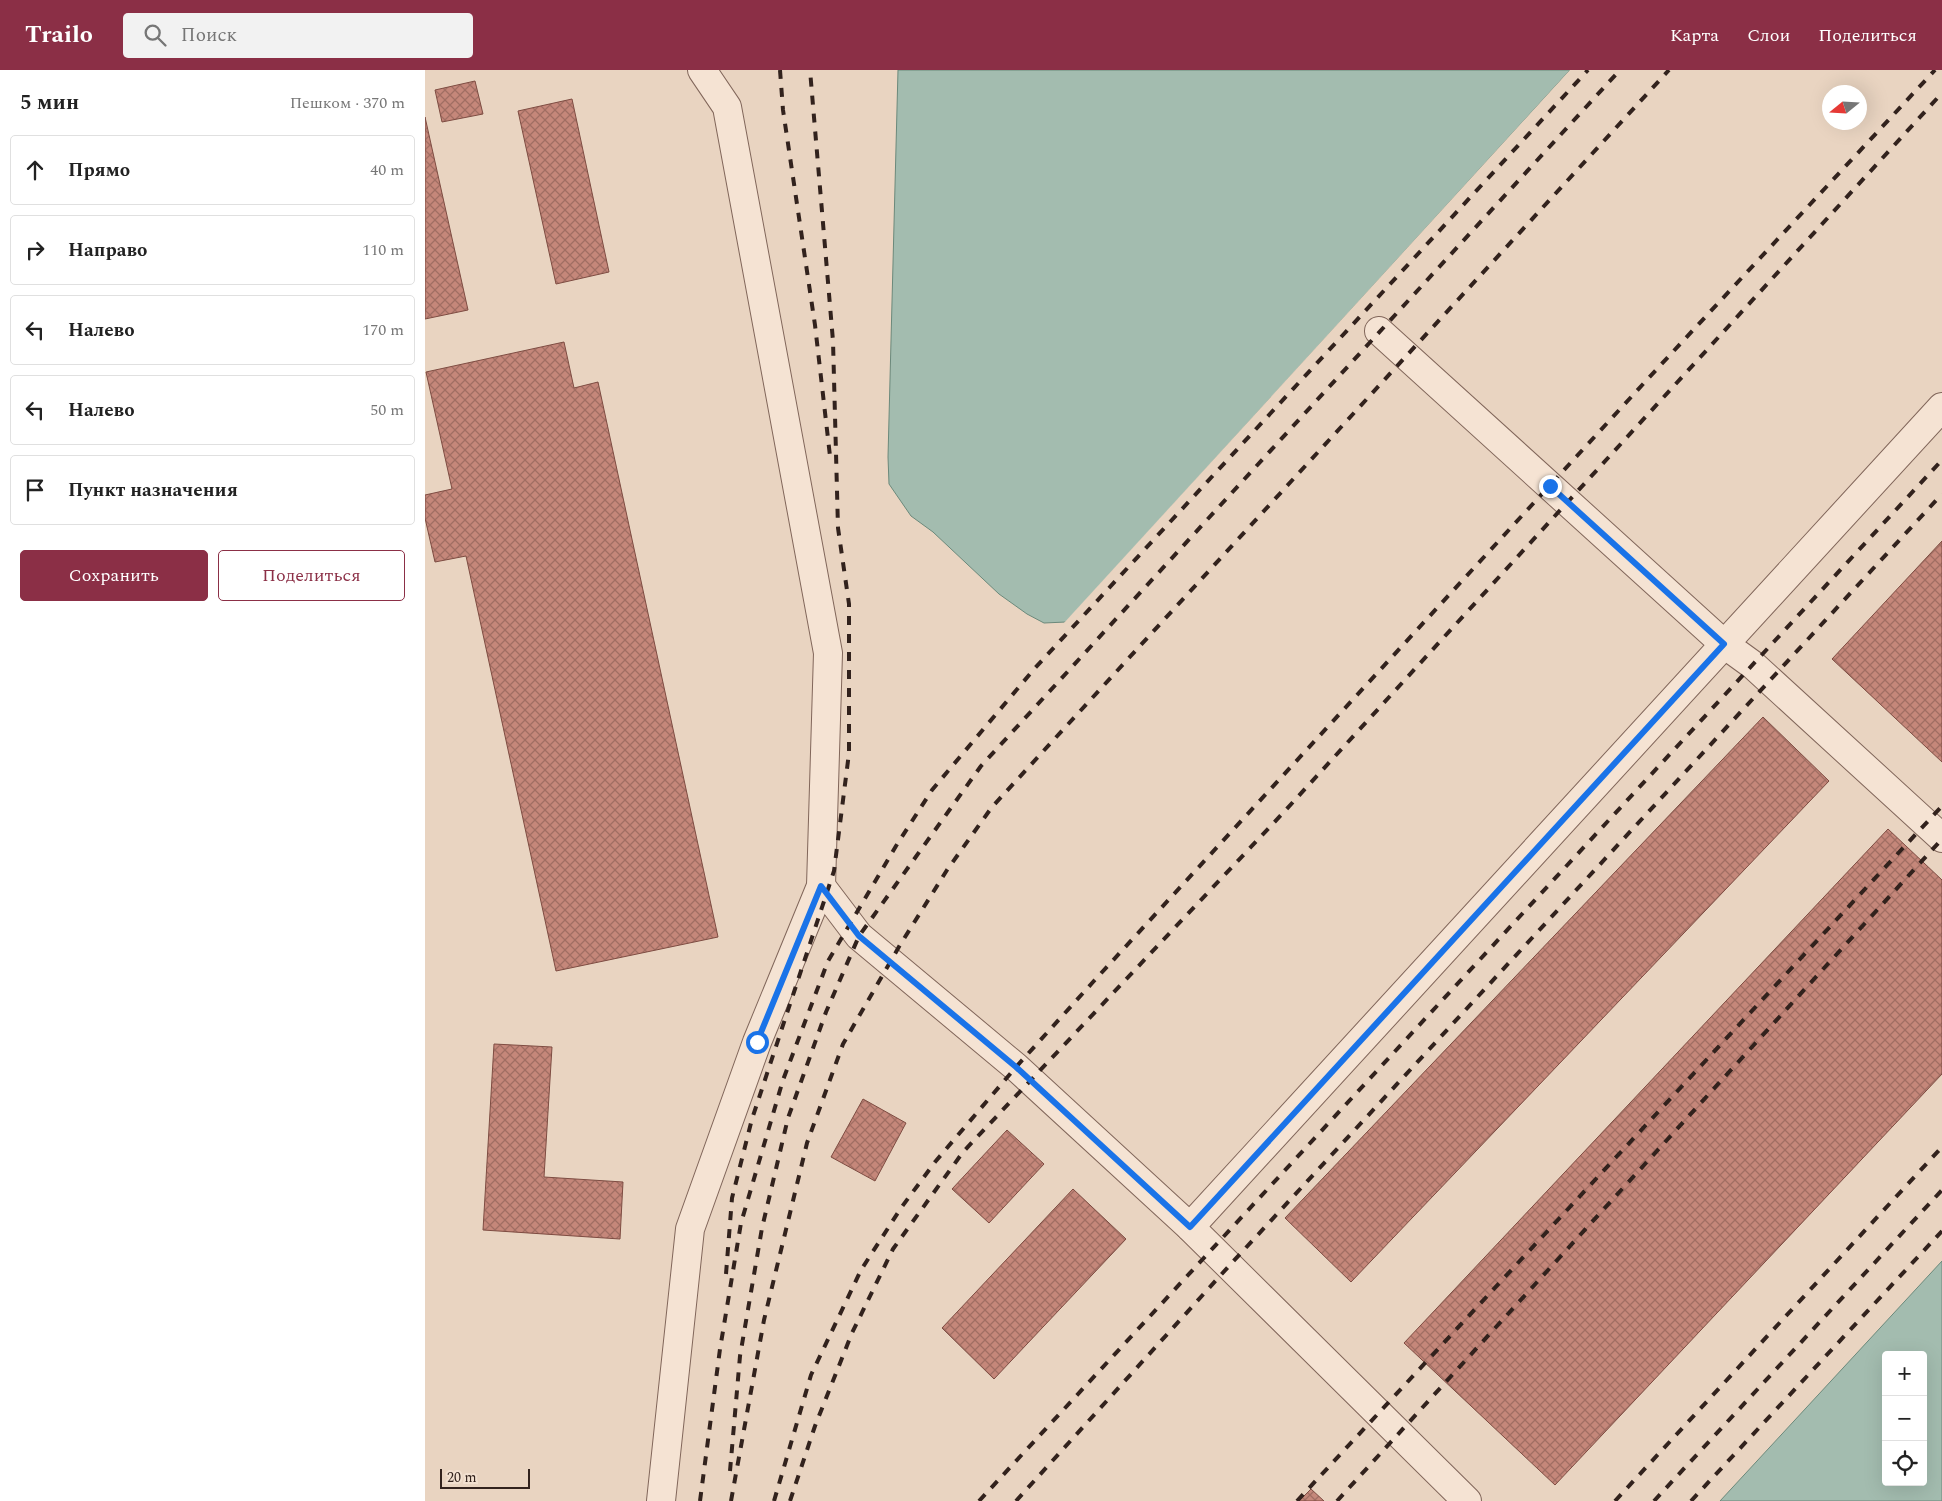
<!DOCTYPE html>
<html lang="ru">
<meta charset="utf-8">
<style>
body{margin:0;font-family:Spectral,serif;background:#f2f2f2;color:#222}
.controls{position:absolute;right:15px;bottom:15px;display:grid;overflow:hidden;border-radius:5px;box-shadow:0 5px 20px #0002}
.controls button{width:45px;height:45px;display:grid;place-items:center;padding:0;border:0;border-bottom:1px solid #e0e0e0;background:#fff;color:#222;font:25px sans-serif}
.compass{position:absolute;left:1397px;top:15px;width:45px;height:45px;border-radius:50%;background:#fff;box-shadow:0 5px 20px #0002;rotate:252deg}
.scale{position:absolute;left:15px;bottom:12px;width:90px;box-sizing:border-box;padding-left:5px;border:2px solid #32221d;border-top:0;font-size:14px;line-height:18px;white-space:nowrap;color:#32221d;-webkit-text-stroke:4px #f2e0d0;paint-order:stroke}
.stop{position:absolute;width:15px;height:15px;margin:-11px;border:4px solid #1a73e8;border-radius:50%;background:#fff}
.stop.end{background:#1a73e8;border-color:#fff;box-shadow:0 1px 5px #0008}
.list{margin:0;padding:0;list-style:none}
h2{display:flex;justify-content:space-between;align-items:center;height:65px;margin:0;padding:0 20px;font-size:21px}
h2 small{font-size:16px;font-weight:400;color:#767676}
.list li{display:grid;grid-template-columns:32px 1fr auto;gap:15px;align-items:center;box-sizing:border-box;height:70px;margin:0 10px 10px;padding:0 10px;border:1px solid #e0e0e0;border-radius:5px}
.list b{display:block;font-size:19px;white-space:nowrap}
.list em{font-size:16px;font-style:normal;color:#767676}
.actions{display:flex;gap:10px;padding:15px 20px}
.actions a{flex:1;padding:11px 0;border:1px solid #8b2f46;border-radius:5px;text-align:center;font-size:18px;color:#8b2f46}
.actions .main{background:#8b2f46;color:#fff}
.icon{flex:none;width:28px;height:28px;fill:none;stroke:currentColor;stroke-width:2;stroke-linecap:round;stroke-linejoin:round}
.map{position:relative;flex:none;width:1517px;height:1431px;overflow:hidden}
header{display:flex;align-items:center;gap:30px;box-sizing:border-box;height:70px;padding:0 25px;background:#8b2f46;color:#fff}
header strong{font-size:24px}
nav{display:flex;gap:28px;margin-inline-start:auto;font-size:18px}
.search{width:350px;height:45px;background:#f2f2f2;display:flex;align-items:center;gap:12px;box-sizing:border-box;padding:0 18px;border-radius:5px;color:#767676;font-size:19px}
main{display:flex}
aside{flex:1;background:#fff}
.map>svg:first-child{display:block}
</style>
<header>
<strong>Trailo</strong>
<div class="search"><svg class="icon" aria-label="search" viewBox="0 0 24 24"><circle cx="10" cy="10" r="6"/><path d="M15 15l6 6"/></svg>Поиск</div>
<nav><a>Карта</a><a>Слои</a><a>Поделиться</a></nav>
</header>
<main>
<aside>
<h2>5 мин<small>Пешком · 370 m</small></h2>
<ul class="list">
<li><svg class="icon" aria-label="ahead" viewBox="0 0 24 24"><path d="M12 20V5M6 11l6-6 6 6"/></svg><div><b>Прямо</b></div><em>40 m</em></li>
<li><svg class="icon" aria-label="right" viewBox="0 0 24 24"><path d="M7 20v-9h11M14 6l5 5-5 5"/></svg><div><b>Направо</b></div><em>110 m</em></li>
<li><svg class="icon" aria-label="left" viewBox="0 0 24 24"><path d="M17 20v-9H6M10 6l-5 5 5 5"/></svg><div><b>Налево</b></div><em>170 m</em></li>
<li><svg class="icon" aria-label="left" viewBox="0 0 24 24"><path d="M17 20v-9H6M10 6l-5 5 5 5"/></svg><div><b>Налево</b></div><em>50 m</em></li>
<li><svg class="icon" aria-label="arrive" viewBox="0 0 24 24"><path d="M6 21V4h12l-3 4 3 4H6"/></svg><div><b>Пункт назначения</b></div></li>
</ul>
<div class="actions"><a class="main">Сохранить</a><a>Поделиться</a></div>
</aside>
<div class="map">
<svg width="1517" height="1431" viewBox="0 0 1517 1431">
<defs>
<pattern id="building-cross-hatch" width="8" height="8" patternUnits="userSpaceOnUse" patternTransform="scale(1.25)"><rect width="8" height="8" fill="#c5877a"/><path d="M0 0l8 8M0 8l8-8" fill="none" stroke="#a16e63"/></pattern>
</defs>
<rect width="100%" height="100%" fill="#e9d4c1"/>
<g fill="#a3bcaf" stroke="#6b897b" fill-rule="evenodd">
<path d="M473,0h672l-504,552 -22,1 -17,-9 -28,-20 -66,-62 -22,-16 -22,-32 -1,-27z"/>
<path d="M1517,1191v240h-222zM1461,1285h37v127h-37z"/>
</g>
<path fill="#e9d4c1" d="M1145,0h2v2l-504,551 -5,1z"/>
<g fill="url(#building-cross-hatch)" stroke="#7e4c42">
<path d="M50,11l8,33 -41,8 -7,-32z"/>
<path d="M147,29l37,173 -53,12 -38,-173z"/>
<path d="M0,47l43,193 -43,9z"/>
<path d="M139,272l10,46 24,-6 120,555 -162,34 -90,-415 -31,6 -10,-44v-23l27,-6 -26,-117z"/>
<path d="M1517,471v221l-110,-103z"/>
<path d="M1338,647l66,64 -478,501 -66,-64z"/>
<path d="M1463,759l54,51v194l-387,411 -151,-142z"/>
<path d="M69,974l58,3 -8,130 79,5 -3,57 -137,-9z"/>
<path d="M438,1029l43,24 -31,58 -44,-24z"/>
<path d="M582,1060l37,34 -55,59 -37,-34z"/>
<path d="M648,1119l53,50 -132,140 -52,-51z"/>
<path d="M886,1419l13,12h-25z"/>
</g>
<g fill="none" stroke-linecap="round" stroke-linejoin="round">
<defs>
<g id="minor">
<path d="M954,261l345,313 29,21 189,173"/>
<path d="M396,816l38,50 157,131 174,160 277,274"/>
<path d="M765,1157l752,-820"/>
<path d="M236,1431l29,-272 67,-187 64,-156 7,-233 -101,-546 -25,-37"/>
</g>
</defs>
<use href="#minor" stroke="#81665a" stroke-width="30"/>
<use href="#minor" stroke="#f5e3d3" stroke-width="28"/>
<g stroke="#32221d" stroke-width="4" stroke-dasharray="9 9" stroke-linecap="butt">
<path d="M355,0l3,40 32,215 15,131"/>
<path d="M301,1204l6,-76 20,-79 82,-248 15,-118v-149l-11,-76 -5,-187 -23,-271"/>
<path d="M305,1401l10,-115 22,-128 26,-110 38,-106 33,-76 122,-170 639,-696"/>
<path d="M275,1431l20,-152 21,-126 42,-143 45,-119 68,-115 36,-56 103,-122 553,-598"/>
<path d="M306,1431l33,-181 43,-177 36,-99 57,-99 47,-75 45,-63 677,-737"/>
<path d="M349,1431l37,-126 50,-105 40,-62 34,-46 81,-95 77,-85 563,-612 279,-300"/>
<path d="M365,1431l25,-75 37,-93 41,-84 70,-97 320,-339 659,-720"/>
<path d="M554,1431l963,-1041"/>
<path d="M591,1431l213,-235 713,-772"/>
<path d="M872,1431l645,-695"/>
<path d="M912,1431l605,-662"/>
<path d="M1190,1431l327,-354"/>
<path d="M1229,1431l288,-311"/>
<path d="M1266,1431l251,-270"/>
</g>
</g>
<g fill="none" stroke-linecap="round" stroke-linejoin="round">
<path stroke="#1a73e8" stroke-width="6" d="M332,972l64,-156 38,50 157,131 174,160 534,-583 -174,-158"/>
</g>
</svg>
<div class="controls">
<button>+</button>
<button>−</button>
<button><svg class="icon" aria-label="locate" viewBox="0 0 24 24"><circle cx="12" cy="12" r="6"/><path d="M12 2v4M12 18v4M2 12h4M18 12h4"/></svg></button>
</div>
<svg class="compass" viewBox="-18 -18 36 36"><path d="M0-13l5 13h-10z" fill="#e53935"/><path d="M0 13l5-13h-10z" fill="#767676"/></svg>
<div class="scale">20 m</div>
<div class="stop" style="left:332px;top:972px"></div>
<div class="stop end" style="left:1125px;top:416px"></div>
</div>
</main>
